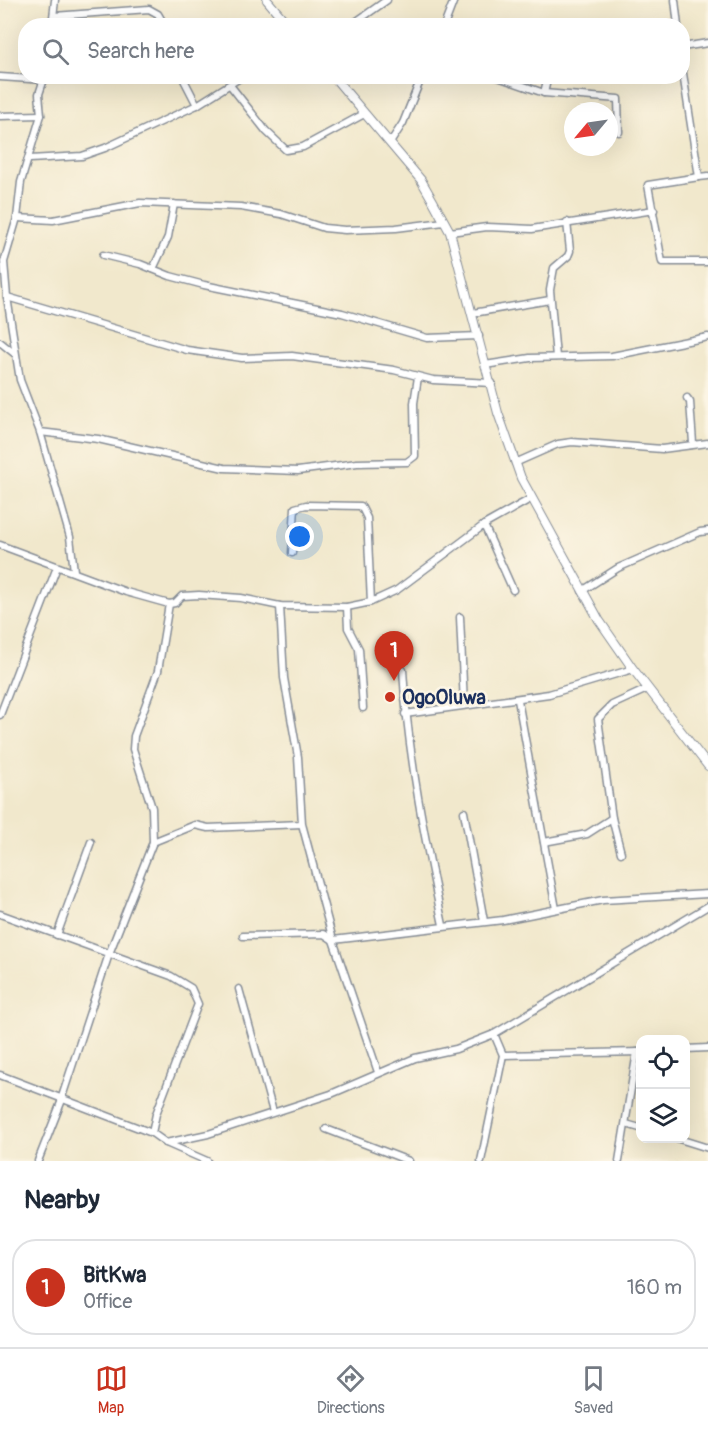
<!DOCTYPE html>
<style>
body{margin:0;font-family:Pangolin,sans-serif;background:#f6f6f7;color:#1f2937}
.controls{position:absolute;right:18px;bottom:18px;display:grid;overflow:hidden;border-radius:12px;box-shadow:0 6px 24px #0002}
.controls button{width:54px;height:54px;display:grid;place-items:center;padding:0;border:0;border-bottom:2px solid #e0e1e3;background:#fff;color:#1f2937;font:30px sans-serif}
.compass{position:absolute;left:564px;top:102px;width:54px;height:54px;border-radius:50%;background:#fff;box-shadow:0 6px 24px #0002;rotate:241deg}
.you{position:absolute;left:300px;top:537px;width:21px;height:21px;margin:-15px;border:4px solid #fff;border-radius:50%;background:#1a73e8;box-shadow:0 0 0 9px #1a73e833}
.badge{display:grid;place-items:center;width:39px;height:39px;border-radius:50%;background:#c8321e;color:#fff;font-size:20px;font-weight:700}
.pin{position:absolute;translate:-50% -50px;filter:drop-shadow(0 2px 3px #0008)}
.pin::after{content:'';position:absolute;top:32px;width:21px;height:18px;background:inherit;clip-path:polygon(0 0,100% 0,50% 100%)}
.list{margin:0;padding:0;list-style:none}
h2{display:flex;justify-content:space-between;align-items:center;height:78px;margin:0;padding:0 24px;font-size:26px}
h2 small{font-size:20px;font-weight:400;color:#747a83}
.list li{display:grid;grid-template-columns:39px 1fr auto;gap:18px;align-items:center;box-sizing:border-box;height:96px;margin:0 12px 12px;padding:0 12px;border:2px solid #e0e1e3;border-radius:24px}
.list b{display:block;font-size:22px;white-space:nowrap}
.list p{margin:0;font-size:20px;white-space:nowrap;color:#747a83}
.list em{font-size:20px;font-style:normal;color:#747a83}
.icon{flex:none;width:33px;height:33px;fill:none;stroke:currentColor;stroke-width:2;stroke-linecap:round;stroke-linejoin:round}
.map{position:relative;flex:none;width:708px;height:1161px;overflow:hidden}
.search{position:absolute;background:#fff;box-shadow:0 6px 24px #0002;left:18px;right:18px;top:18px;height:66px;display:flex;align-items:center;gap:15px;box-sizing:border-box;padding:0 21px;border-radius:24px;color:#747a83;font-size:22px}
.sheet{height:186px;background:#fff}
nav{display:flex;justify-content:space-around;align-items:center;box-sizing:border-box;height:84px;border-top:2px solid #e0e1e3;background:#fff;font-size:16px;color:#747a83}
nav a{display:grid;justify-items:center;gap:3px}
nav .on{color:#c8321e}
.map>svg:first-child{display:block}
</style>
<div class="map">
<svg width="708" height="1161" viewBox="0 0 708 1161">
<rect width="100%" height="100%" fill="#fcf5e5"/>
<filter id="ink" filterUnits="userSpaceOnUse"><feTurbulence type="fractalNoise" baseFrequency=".0167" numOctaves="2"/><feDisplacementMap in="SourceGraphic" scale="12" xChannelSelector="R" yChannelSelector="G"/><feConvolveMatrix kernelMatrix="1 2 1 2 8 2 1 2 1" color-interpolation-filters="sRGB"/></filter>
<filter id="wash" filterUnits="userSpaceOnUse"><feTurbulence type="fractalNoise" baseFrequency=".008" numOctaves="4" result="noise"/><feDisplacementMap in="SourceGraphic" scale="24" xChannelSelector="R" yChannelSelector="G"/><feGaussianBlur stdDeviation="1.35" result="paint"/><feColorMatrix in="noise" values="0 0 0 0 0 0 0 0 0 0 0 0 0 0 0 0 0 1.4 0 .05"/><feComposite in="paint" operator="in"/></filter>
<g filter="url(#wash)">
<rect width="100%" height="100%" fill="#f1e8cc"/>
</g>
<g filter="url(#ink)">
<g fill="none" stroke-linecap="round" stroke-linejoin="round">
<defs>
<g id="minor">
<path d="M675,0l3,26"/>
<path d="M54,16l95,-7 9,5 7,12"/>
<path d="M52,26l3,-26"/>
<path d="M350,26l37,-26"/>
<path d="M444,26l10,-26"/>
<path d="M682,47l26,-4"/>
<path d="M682,67l17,110 9,-1"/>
<path d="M45,76l-6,18 2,21 -20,67 -4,36 -13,44 3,35 13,83 20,52 30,105 4,34"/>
<path d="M182,76l15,29"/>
<path d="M495,76l49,17 74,6 1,33"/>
<path d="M0,77l45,3"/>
<path d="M230,85l36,46 20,19 17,-3 61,-33"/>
<path d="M544,93l4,-17"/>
<path d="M0,116l41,-1"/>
<path d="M390,143l13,-20 19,-47"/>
<path d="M30,159l52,-3 23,-8 92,-43 46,-29"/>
<path d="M699,177l-51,8 14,77h46"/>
<path d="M17,218l36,2 87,-17 101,4 40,7 43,14 21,2 51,-2 48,-6"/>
<path d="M450,232l37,-5 45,2 122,-19"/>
<path d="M103,255l37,9 30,12 34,9 138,28 85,25 52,-2"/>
<path d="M153,269l15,-32 6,-33"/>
<path d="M7,297l180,53 55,8 50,-2 102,14 39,10 59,3"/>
<path d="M473,313l77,-13"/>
<path d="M0,342l15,12"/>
<path d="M556,357l-6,-67 4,-22 14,-12 2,-5 -3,-29"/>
<path d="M485,365l45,-7 82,-2 96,-19"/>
<path d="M687,398l3,4 3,41"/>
<path d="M40,432l58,7 126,29 74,3 59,-8 50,-1 8,-6 -1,-53 4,-26"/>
<path d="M515,463l43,-19 14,-2 90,7 46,-6"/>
<path d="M484,525l29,65"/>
<path d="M0,545l126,47 43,12 -11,67 -24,65 -1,13 19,59 1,34 -44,112 -48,146"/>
<path d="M292,553l3,-45 11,-3 55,1 6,12 4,84"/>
<path d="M582,591l36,-23 82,-36 8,-1"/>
<path d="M169,604l6,-1 7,-7 17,-1 42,3 39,8 67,1 24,-5 26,-12 87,-65 48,-27"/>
<path d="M280,606l4,72 14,79 4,67 31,116 45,132"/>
<path d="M347,607l1,21 11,21 4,59"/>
<path d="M460,617l4,88"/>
<path d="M403,670c5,86 22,170 40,255"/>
<path d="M518,700l38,209"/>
<path d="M405,714l144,-20 84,-25"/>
<path d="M0,715l57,-148"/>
<path d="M464,812l20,109"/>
<path d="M153,842l42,-17 13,3 94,-4"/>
<path d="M544,842l43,-8 25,-16"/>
<path d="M621,853l-9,-35 -14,-99 14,-14 35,-16"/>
<path d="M0,914l171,62 20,12 7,16 -42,110 -4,19"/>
<path d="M57,935l34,-93"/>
<path d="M243,936l81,-2 9,6 170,-20 100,-20 105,-6"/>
<path d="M239,989l34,123"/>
<path d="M686,1049l22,-1"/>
<path d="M503,1055l137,-3"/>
<path d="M0,1075l152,58 14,10 41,18"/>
<path d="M626,1124l14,4"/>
<path d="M326,1129l83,32"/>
<path d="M676,1138l32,10"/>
<path d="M166,1143l42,-9 123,-40 84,-36 41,-9 38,-15"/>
<path d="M38,1161l24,-61"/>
<path d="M481,1161l22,-106 -9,-21 214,-128"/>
<path d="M619,1161l18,-109"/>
</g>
<g id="tertiary">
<path d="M267,0l22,26"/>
<path d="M333,76l88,104 12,21 17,31 48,181 23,65 78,142 34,49 75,97"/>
</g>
</defs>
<use href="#minor" stroke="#868c95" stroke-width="9"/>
<use href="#tertiary" stroke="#868c95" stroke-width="10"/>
<use href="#minor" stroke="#fff" stroke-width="6"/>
<use href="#tertiary" stroke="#fff" stroke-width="8"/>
</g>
</g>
<circle fill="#c8321e" stroke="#fcf5e5" stroke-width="2" cx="390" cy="697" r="6"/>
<g text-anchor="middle" stroke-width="5" stroke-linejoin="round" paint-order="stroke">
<g font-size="20" font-weight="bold" fill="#1b2f5e" stroke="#fcf5e5" text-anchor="start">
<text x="402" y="704">OgoOluwa</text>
</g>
</g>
</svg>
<div class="controls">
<button><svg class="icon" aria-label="locate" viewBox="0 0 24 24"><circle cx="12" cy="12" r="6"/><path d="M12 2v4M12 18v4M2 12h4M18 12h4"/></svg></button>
<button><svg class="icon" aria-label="layers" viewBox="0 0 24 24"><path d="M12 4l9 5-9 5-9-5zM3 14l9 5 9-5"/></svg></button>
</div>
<svg class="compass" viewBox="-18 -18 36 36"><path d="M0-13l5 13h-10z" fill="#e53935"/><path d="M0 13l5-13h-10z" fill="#747a83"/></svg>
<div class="you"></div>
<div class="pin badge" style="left:394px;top:681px">1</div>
<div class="search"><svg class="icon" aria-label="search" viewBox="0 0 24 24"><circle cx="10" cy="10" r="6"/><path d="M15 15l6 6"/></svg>Search here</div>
</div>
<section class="sheet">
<h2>Nearby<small></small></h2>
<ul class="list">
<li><span class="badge">1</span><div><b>BitKwa</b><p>Office</p></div><em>160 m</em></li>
</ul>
</section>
<nav>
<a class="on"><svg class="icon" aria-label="map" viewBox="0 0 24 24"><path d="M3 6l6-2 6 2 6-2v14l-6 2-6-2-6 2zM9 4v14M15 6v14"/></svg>Map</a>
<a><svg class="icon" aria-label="directions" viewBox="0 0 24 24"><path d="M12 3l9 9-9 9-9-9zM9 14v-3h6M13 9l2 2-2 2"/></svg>Directions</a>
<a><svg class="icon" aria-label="saved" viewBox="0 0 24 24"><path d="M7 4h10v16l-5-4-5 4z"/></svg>Saved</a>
</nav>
